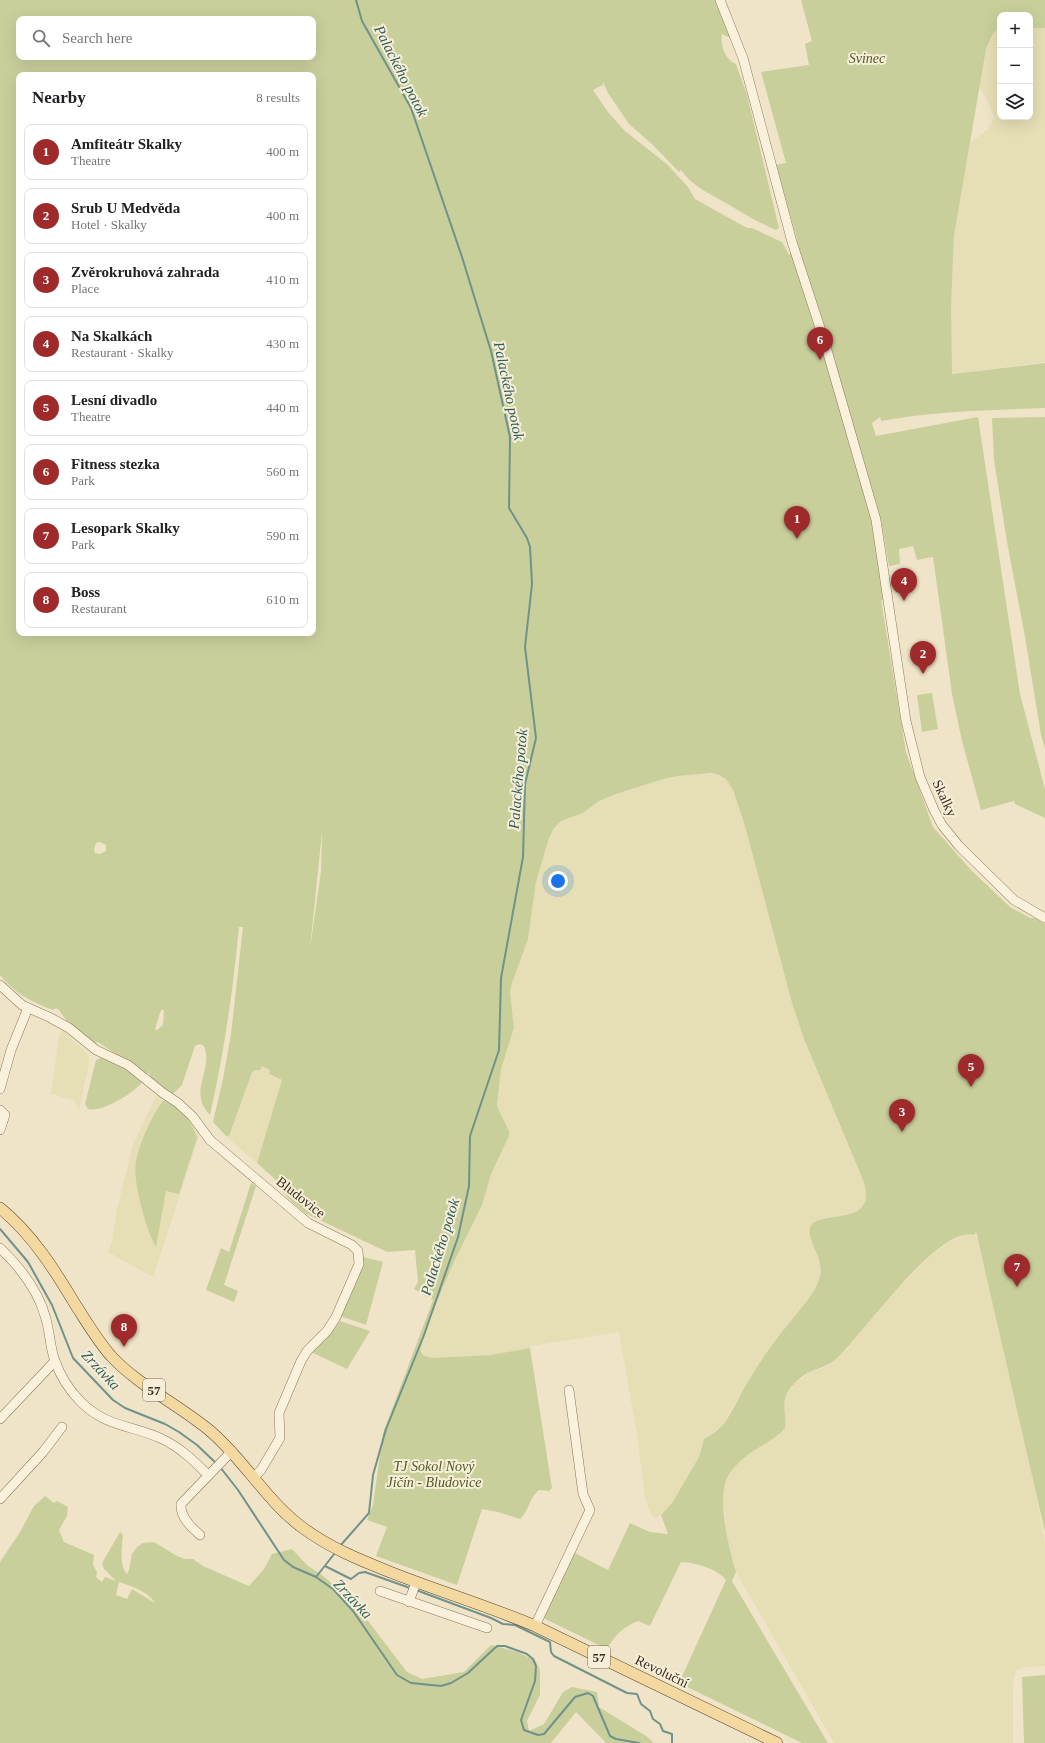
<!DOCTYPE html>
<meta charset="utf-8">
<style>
body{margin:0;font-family:Georgia,serif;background:#f2f2f2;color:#202124}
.controls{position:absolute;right:12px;top:12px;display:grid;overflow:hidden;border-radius:8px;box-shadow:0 4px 16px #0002}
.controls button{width:36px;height:36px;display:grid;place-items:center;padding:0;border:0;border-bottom:1px solid #e0e0e0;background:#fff;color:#202124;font:20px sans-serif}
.you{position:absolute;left:558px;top:881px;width:14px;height:14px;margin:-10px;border:3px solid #fff;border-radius:50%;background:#1a73e8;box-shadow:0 0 0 6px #1a73e833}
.badge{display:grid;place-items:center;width:26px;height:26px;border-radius:50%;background:#9e2a2b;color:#fff;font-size:13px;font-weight:700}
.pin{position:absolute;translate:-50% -33px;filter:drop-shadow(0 1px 2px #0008)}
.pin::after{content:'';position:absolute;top:21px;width:14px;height:12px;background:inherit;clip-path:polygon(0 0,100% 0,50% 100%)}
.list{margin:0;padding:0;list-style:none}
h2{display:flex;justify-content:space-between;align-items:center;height:52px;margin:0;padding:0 16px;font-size:17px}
h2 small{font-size:13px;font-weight:400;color:#757577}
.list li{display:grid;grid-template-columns:26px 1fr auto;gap:12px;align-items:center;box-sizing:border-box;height:56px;margin:0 8px 8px;padding:0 8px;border:1px solid #e0e0e0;border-radius:8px}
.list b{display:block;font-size:15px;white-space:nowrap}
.list p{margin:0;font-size:13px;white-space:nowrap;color:#757577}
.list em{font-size:13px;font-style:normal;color:#757577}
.icon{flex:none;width:22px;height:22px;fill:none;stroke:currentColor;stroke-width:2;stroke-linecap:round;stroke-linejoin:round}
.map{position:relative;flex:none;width:1045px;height:1743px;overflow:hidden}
.search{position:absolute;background:#fff;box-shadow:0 4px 16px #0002;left:16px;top:16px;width:300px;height:44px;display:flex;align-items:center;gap:10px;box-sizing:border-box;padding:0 14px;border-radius:8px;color:#757577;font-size:15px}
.panel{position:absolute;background:#fff;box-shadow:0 4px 16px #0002;left:16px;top:72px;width:300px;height:564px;border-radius:8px}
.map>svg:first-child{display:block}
</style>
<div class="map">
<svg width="1045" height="1743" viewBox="0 0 1045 1743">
<rect width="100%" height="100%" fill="#f0e4c8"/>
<g fill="#e6deb5">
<path d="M1000,28v89h30v-89h15v334l-94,12v-67l3,-71 16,-93 18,-14 6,-11 -5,-15 -10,-16 7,-38 7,-16z"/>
<path d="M699,773l20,2 7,4 7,11 12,36 47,177 12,36 57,136 5,16v7l-2,7 -6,5 -16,7 -26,5 -4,2 -2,5 1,7 10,32 -4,16 -7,14 -19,22 -41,58 -29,49 -14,9 -5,7 -3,14 -21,36 -6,10 -15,15 -4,-1 -3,-5 -5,-14 -8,-63 -18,-103 -88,14 -1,2 -39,7 -59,3 -9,-3 -3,-5 6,-22 26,-62 30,-61 9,-31 18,-38v-5l-12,-25 4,-37 13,-41 -4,-36 2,-9 16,-44 8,-57 13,-44 5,-10 7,-7 22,-8 16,-12 64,-22z"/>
<path d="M63,1031l26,24v9l-10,46 -5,-10 -23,-6 8,-58z"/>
<path d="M262,1066l9,4 -2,5 13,5 -25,83 -30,-26 25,-65z"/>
<path d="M158,1092l14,9 29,29 -48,147 -45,-25 4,-11 5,-32 16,-65z"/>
<path d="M971,1233l4,2 4,6 48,209 17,87 1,9v120l-18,1 -11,3 -3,13v60h-179l-98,-171 -7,-24 -3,-23 -3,-27 3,-18 5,-10 14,-13 14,-11 20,-11 6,-13 -2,-15 2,-9 9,-14 18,-13 14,-4 9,-7 13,-12 36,-45 48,-49 19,-13z"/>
</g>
<g fill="#c9cf9b" fill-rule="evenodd">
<path d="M0,0h718l14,37 -2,1 -8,-4c-2,12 3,25 14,30l11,31 32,133 -3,2c-19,-8 -32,-16 -50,-27 -16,-9 -34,-17 -45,-33l-2,2 -26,-27 -24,-21 -21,-31 -5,-11v3l-10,5 15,22 17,19 43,34 20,22 7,12 52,29h5l30,14 7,13 3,-5v-8l5,-3 -21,-74 10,-2 -25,-91 48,-7 -4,-21 7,-3 -11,-41h244v28h-15v-13h-30v13l-7,5 -7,16 -32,187 -3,71 1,67 93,-11v45c-55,2 -109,3 -164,13l-1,-4 -8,6 4,13 102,-19 42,277 25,95v29l-30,-14 -1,-3 -33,9 -19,-69 -10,-47 -19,-137 -16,3 -4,-14 -14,3 1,15 -11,2 -8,-46 -23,-78 18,78 11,83 -6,-3 25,152 27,75 38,43 39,37 20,11h5l10,6v608l-69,-301 -1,4c-37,-11 -113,101 -139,124 -8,7 -15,8 -24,12 -9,3 -18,12 -23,19 -9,13 -2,25 -4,38 -11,13 -27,18 -40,29 -7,6 -14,13 -18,21 -10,22 2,71 9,94l-4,9 96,162h-26l-123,-60 47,-103c-10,-12 -29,-17 -45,-18l-31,64 -12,-5c-15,6 -23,14 -31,28l-62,-30 -1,-3 29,-64 35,18 22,-47 20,9 18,2 -7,-19 11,-12 27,-46 5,-18c5,-4 12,-7 17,-12 9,-9 20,-35 28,-47 14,-24 32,-48 50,-69 9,-11 18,-22 21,-36 4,-16 -13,-34 -10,-47 5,-18 58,-2 56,-35 0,-6 -3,-12 -5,-18l-57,-136 -12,-36 -47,-177 -12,-36 -7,-11 -7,-4 -9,-2 -32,3 -15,3 -46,15 -18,7 -16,12 -22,8 -7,7 -5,10 -13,44 -8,57 -16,44 -2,9 4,36 -13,41 -4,37 12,25v5l-18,38 -9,31 -30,61 -26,62 -6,22 3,5 9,3 59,-3 39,-7 22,140 -3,3 -10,-1c-10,8 -10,21 -19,29l-22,-7 -16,-3 -25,76 -81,-29 11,-29 -20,-7 6,-15 10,-72 50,-133 -19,-11 4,-7 -3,-32 -28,2 -82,-39 -13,-11 -14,-15 -1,-6 -20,-18 25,-83 -13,-6 1,-4 -8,-4 -2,4h-5l-3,2 -23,64h-3l-13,-14 10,-43 8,-45 12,-107h-4c-6,64 -15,126 -29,188 -23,-23 4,-46 -6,-69l-4,-2 -5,2 -13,39 -9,9 -25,-17 2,-1 -1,-3 -4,1 -47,-32 -3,1 -27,-20 -9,-13 -3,-2 -3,2c-20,-7 -39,-17 -53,-35zM19,19h294v38h-294zM19,75h294v558h-294zM322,832l-1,39 -11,78zM100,842l6,3v6l-6,3 -5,-1 -1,-4 2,-6zM161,1010h3l-1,15 -6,5 -2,-1z"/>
<path d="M1045,417v332l-4,-14 -16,-98 -18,-95 -13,-82 -2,-42z"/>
<path d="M932,693l6,36 -16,3 -5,-37z"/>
<path d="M103,1057l17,7 24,16c-8,12 -42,33 -56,29l-3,-5 11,-44z"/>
<path d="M164,1100c15,3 29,23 33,38l-18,56 -13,-3 -10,56c-10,-17 -24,-68 -20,-86 4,-18 16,-47 28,-61z"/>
<path d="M251,1183l5,3 -32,99 14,6 -4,11 -28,-12 15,-42 8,4z"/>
<path d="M363,1257l20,5 -17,63 -26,-9z"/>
<path d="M340,1321l30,10 -23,38 -36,-17 23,-23z"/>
<path d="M45,1496l9,7 3,-2 11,6 -1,9 -8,14 5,12 30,13 -1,10 4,7 -1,5 6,5 3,-5 11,4 -12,-12 -2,-6 18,-31 3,3c-1,11 -4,31 4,39l2,-4 3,-16 5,-7 6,-4 11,-1 23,14 8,3h8l10,7 46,20 15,-17 8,-15 20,-5 16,17 14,9 31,26 54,71 15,7 42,-7 27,-27 26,7 18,8 5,10v25l-13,26 2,10 15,-7 19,-32 9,-5 25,5 2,15 47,29 8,7h-48l-30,-31 -25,31h-551v-181l20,-30 14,-26zM119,1582c14,5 27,8 36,21l-23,-14 -5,10 -11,-4z"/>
<path d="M1045,1675v68h-21l-2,-66z"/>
</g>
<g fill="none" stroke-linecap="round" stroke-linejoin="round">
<g stroke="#6f938a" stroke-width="2">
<path d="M0,1229l28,33 24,43 21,53 40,42 12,8 40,16 14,8 18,13 20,19"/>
<path d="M220,1467l18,23 46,70 9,7 23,10 17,12 20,22 44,64 14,8 30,3 10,-3 17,-10 29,-27h8l22,8 6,5 3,7 -1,15 -14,39 3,10 14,5 6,-1 31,-37 13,-4 5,3 17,40 6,3 23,4"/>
<path d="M340,1546l29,-33 4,-38 13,-46 38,-94 34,-98 11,-51 1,-50 29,-86 2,-72 22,-121 2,-73 11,-46 -11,-91 7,-63 -2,-37 -3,-9 -18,-30 1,-71 -19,-86 -29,-94 -51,-149 -49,-87 -6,-21"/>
<path d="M325,1566l26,13 8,-6 6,-1 45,16"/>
<path d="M316,1577l19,-24"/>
<path d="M416,1590l75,28 12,6 12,1 35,17 1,10 3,4 73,37 10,1 4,10 9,7 3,8 7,5 3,7 9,3v9"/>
</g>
<defs>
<g id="minor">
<path d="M720,0l23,58 49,184 32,98 52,180 30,201 14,56 14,33 8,15 17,21 55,54 31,18"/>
<path d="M0,985l22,20 27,12 20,11 27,22 32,15 35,28 15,10 15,14 17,23 98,83 44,22 6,6 1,13 -23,53 -9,14 -20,20 -6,10 -22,52 1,25 -19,32 -7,7"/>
<path d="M0,1089l11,-39 17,-42"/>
<path d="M0,1110l5,5 -5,15"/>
<path d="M0,1248c20,19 39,44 46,71 4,14 4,29 9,42 5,14 15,30 26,41 25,25 50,23 79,36 20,9 33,22 48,37"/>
<path d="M0,1419l55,-58"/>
<path d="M0,1499l43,-47 19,-25"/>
<path d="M200,1535c-9,-8 -20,-18 -19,-31l51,-53"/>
<path d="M380,1591l107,37"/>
<path d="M409,1602l7,-20"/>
<path d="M535,1626l55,-116 -7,-16 -14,-104"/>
</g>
<path id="major" d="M0,1208c32,26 54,61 75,96 11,17 22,36 36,52 27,29 66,48 98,74 35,29 57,71 94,98 27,20 57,32 87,44 48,19 98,34 145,54l242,117"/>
</defs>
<use href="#minor" stroke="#8d765c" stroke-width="10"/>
<use href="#major" stroke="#5b4430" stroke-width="12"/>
<use href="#minor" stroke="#faf1dc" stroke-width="9"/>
<use href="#major" stroke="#f3d9a0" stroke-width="11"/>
</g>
<g text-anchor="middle" stroke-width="4" stroke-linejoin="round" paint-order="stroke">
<g fill="#f7eed8" stroke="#756857" stroke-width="1">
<rect x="143" y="1379" width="22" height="22" rx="3"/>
<rect x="588" y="1646" width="22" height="22" rx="3"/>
</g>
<g font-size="13" font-weight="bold" fill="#3d2e20">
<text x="154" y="1395">57</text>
<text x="599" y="1662">57</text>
</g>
<g font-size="14" font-style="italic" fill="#4d5a26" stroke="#f7eed8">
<text x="867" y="63">Svinec</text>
<text x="434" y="1471">TJ Sokol Nový<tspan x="434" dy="16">Jičín - Bludovice</tspan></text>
</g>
<g font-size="14" fill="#3d2e20" stroke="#f7eed8">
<text transform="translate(945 798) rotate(65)" y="5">Skalky</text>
<text transform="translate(301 1197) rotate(38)" y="5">Bludovice</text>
<text transform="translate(662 1671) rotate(26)" y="5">Revoluční</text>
</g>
<g font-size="15" font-style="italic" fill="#2f5d5a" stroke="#f7eed8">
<text transform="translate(401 71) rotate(63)" y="5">Palackého potok</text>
<text transform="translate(509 391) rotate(78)" y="5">Palackého potok</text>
<text transform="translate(518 779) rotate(-85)" y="5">Palackého potok</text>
<text transform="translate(440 1247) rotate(-73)" y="5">Palackého potok</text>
<text transform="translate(101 1370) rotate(47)" y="5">Zrzávka</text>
<text transform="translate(353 1599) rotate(47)" y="5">Zrzávka</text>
</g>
</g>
</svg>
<div class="controls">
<button>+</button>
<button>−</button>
<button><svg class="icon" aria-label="layers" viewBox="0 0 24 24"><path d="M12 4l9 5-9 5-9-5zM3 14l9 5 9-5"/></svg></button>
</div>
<div class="you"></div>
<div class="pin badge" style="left:797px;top:539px">1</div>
<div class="pin badge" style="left:923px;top:674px">2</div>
<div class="pin badge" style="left:902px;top:1132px">3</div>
<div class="pin badge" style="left:904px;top:601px">4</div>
<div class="pin badge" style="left:971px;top:1087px">5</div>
<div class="pin badge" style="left:820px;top:360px">6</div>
<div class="pin badge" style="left:1017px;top:1287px">7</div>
<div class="pin badge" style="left:124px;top:1347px">8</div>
<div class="search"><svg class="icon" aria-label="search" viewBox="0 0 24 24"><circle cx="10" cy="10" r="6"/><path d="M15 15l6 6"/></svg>Search here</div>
<section class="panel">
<h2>Nearby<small>8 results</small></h2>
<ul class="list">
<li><span class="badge">1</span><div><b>Amfiteátr Skalky</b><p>Theatre</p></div><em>400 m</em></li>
<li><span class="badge">2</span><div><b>Srub U Medvěda</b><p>Hotel · Skalky</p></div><em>400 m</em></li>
<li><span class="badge">3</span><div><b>Zvěrokruhová zahrada</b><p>Place</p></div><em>410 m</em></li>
<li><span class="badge">4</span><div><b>Na Skalkách</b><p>Restaurant · Skalky</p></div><em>430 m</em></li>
<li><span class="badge">5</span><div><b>Lesní divadlo</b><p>Theatre</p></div><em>440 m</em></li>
<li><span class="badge">6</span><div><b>Fitness stezka</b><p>Park</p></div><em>560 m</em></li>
<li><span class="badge">7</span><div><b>Lesopark Skalky</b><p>Park</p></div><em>590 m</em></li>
<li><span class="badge">8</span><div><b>Boss</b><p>Restaurant</p></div><em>610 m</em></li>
</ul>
</section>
</div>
